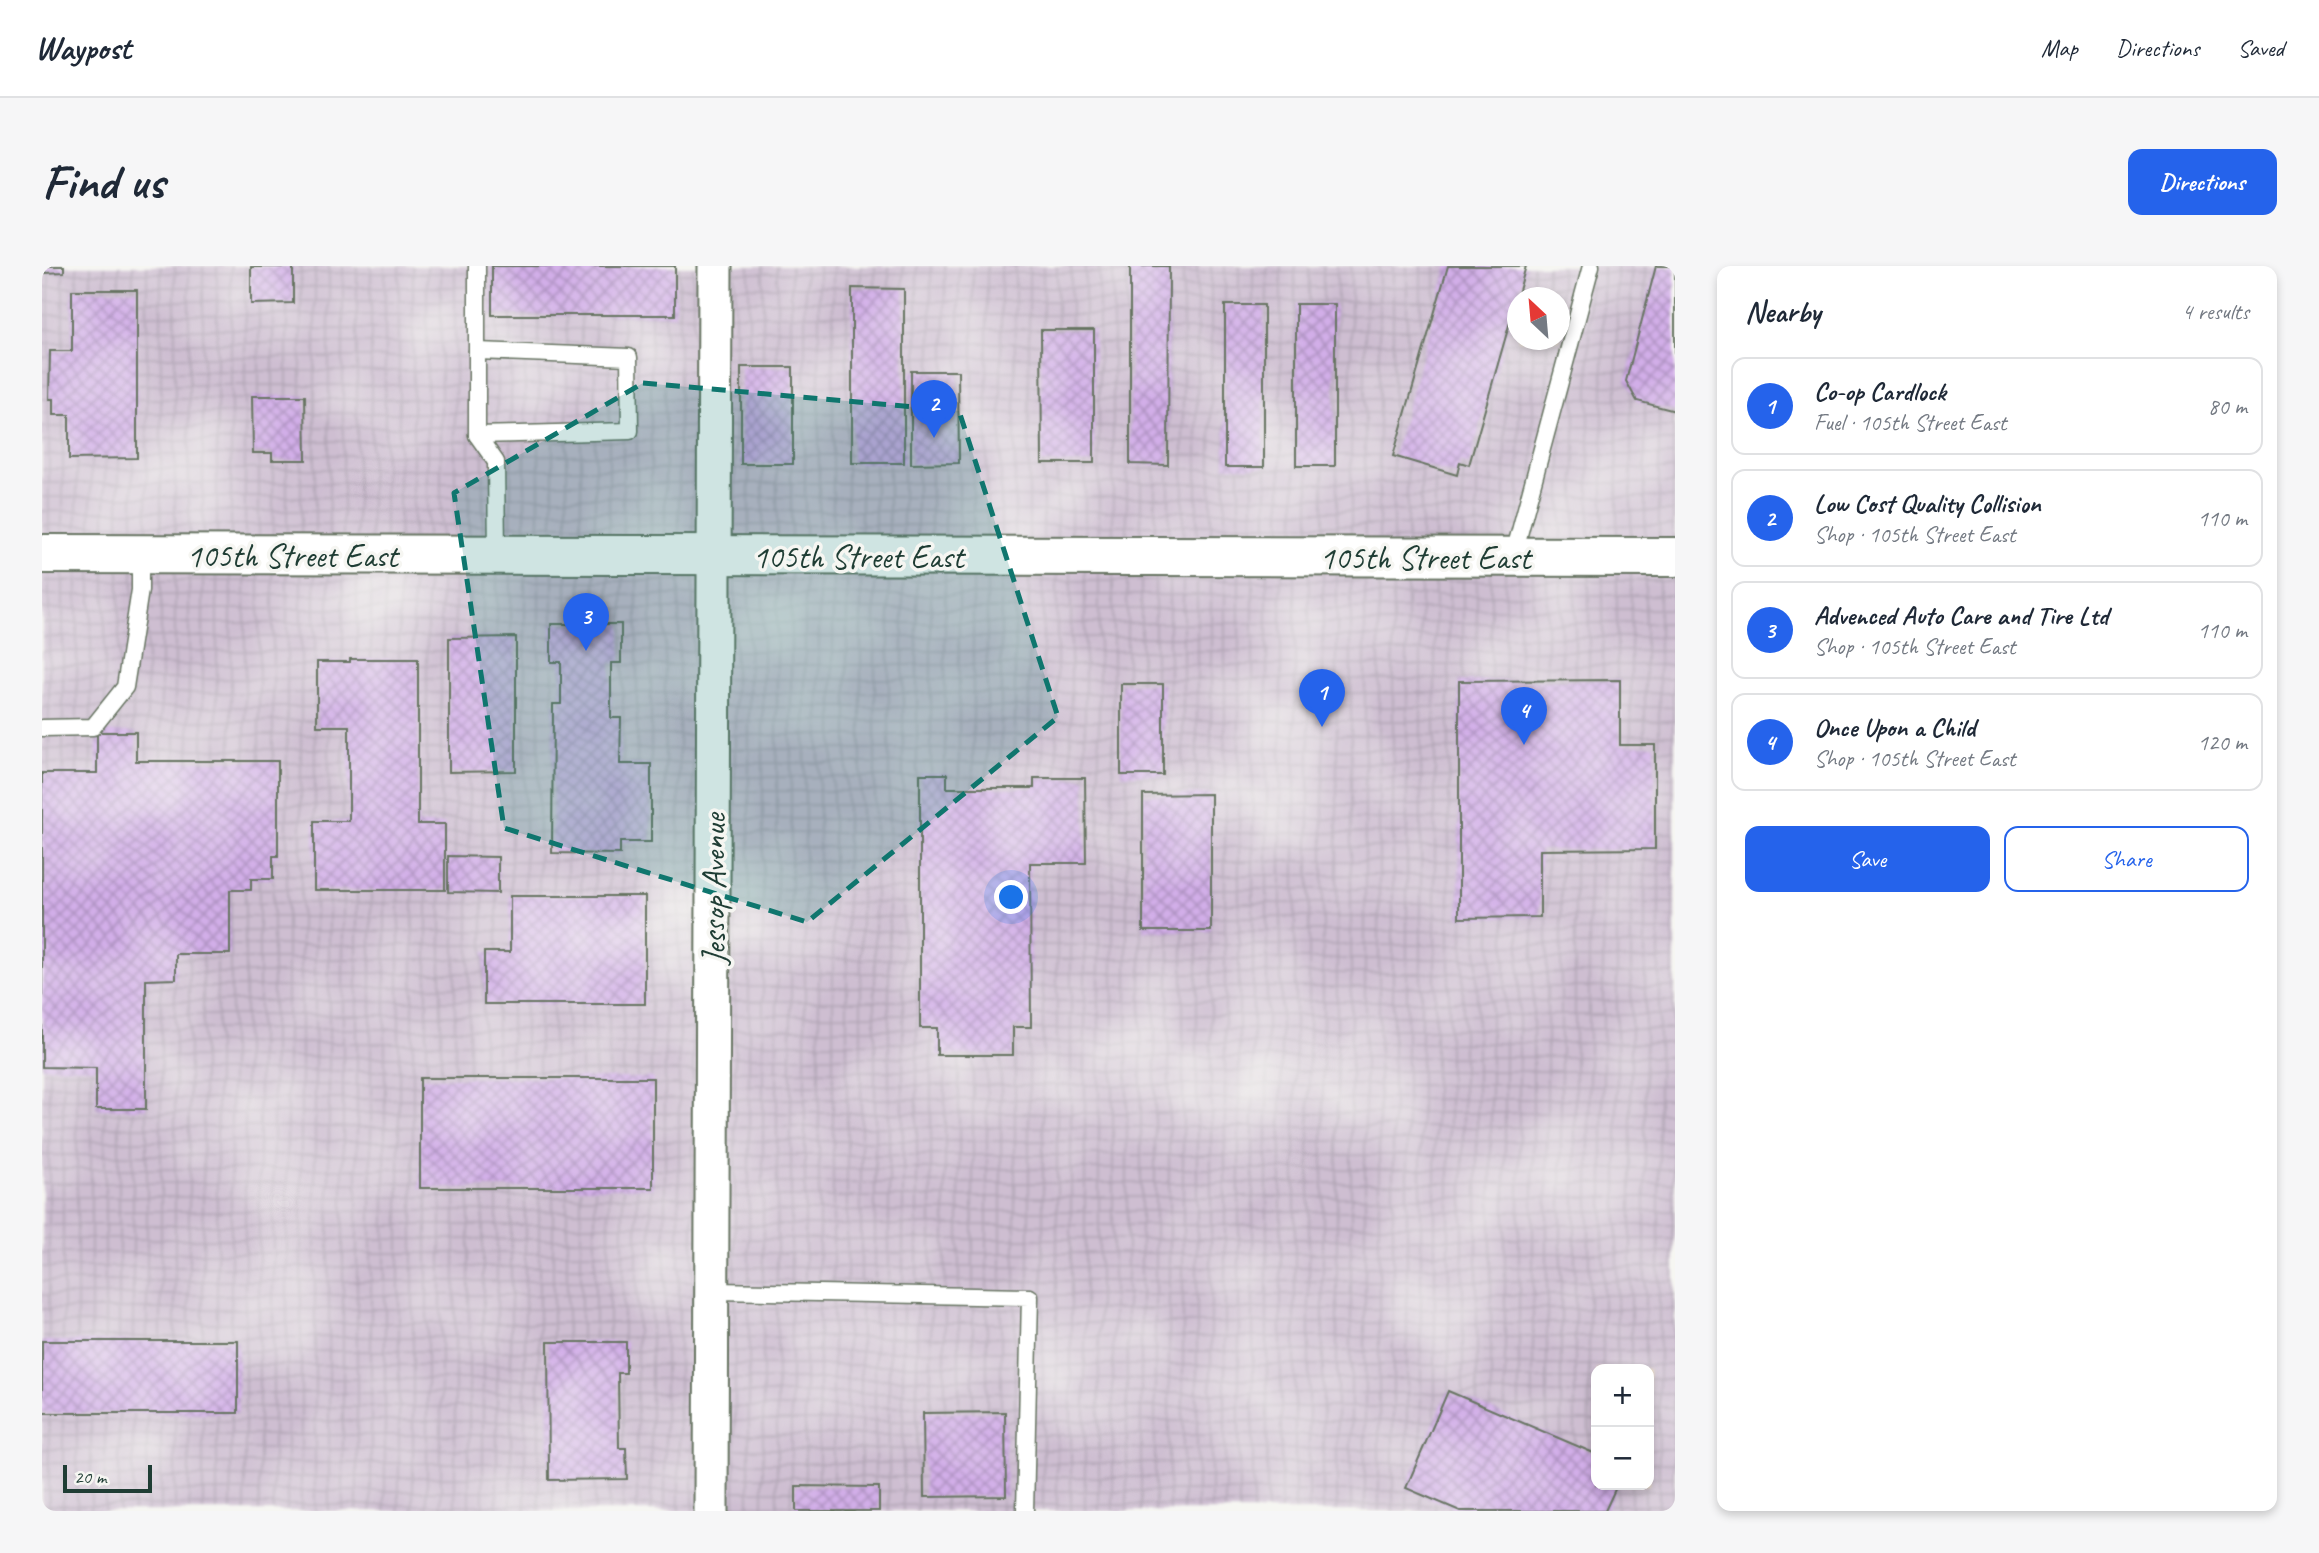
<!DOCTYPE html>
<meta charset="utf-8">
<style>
body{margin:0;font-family:Caveat,sans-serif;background:#f6f6f7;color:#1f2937}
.controls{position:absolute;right:21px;bottom:21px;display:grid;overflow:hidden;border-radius:14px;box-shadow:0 4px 10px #0003}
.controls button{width:63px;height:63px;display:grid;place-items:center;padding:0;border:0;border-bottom:2px solid #e0e1e3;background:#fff;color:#1f2937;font:35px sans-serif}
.compass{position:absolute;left:1465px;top:21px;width:63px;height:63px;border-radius:50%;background:#fff;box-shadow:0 4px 10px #0003;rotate:334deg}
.scale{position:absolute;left:21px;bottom:18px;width:89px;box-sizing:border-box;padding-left:7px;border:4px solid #1f3d34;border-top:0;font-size:19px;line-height:24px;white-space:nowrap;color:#1f3d34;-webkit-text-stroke:5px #f6f6f2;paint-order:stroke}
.you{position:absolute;left:970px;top:632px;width:24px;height:24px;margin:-18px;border:5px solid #fff;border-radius:50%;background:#1a73e8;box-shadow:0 0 0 10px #1a73e833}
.badge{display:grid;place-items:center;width:46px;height:46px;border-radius:50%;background:#2563eb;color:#fff;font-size:23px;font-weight:700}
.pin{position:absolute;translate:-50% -58px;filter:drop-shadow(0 2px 4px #0008)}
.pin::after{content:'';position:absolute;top:37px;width:24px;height:21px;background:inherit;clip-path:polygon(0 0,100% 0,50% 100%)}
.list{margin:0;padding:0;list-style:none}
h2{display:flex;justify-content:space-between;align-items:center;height:91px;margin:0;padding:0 28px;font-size:30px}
h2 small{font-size:23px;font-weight:400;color:#747a83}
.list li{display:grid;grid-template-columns:46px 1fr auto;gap:21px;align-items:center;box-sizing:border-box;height:98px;margin:0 14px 14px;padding:0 14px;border:2px solid #e0e1e3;border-radius:14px}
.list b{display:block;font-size:26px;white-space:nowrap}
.list p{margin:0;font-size:23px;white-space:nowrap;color:#747a83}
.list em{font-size:23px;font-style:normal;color:#747a83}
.actions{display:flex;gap:14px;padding:21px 28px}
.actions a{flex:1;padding:16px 0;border:2px solid #2563eb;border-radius:14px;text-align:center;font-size:24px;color:#2563eb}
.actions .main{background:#2563eb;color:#fff}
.map{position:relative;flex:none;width:1633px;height:1245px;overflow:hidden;border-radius:14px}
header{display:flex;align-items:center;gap:42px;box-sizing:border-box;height:98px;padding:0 35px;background:#fff;border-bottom:2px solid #e0e1e3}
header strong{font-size:33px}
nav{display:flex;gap:38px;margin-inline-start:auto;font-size:24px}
.intro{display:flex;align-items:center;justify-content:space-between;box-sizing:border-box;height:168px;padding:0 42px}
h1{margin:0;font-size:49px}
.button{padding:18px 32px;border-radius:14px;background:#2563eb;color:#fff;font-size:24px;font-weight:700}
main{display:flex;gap:42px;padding:0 42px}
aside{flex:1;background:#fff;border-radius:14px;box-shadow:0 4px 10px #0003}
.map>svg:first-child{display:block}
</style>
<header>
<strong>Waypost</strong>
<nav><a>Map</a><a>Directions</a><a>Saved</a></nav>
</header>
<div class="intro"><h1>Find us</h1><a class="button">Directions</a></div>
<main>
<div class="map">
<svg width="1633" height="1245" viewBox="0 0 1633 1245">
<defs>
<pattern id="industrial-grid" width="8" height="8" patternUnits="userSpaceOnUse" patternTransform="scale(1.75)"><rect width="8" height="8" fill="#cebed1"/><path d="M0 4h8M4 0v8" fill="none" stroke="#b0a4b4"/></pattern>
<pattern id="building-cross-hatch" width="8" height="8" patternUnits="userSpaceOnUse" patternTransform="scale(1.75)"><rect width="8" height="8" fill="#d2aee8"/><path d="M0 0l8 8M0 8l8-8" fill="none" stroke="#aa8fbd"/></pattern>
</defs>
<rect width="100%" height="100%" fill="#f6f6f2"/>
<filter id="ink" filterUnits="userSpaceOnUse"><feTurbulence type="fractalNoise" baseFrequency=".0143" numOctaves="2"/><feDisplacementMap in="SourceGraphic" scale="14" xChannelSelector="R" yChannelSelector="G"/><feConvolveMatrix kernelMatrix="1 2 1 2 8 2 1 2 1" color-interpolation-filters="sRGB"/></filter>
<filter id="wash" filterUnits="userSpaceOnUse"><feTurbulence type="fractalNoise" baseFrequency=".00686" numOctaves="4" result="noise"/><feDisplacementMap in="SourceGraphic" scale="28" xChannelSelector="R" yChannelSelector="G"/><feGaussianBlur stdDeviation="1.57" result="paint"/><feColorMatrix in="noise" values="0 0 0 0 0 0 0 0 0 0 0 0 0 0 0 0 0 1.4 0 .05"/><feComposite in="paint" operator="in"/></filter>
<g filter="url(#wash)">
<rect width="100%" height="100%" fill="#efddbb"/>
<path fill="url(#industrial-grid)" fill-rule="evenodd" d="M0,0h1633v1245h-1633zM1476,32h42v42h-42zM1554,1103h53v116h-53z"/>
<g id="blocks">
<g fill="url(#building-cross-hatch)">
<path d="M3,0h19v6l-19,1z"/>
<rect x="450" y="0" width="183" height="49"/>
<path d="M1088,0h39l-1,199 -38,-1z"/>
<path d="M1406,0h78l-57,199 -9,-3 -3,13 -64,-19z"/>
<path d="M1614,0h19v145l-38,-10 -11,-20z"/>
<path d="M209,1h42v36l-42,1z"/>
<path d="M810,22l52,1v174h-52z"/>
<path d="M30,24h65v168l-68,1v-44h-16v-16h-4l1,-48h22z"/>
<rect x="1254" y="38" width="39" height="162"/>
<rect x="1183" y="39" width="39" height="162"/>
<path d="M999,64h53v133h-52z"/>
<rect x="699" y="101" width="52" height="97"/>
<path d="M869,105h47l1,92 -48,1z"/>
<path d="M210,130h53l1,64h-34v-7h-19z"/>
<path d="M509,358h70v39h-10v55h10l-1,46h31v78h-31v12l-68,-1 1,-149h8v-42h-10z"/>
<path d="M474,371v134l-67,1v-134z"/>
<path d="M308,393h68v165h27v66h-131v-69h35v-95h-32v-64h33z"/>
<path d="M1578,414v65h35v104l-115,1v67l-81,1v-237z"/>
<rect x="1079" y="418" width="42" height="91"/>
<path d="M55,466h39v29h142v95h-5v23h-22v11h-21v64h-54v25l-30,1v129h-50v-41l-54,-1v-294h55z"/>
<path d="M878,508h27v14h87v-10h51l1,85h-56l1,164h-18v28h-76v-27h-17z"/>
<path d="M1169,528v137h-68v-136z"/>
<path d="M406,590l50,1v36l-50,-1z"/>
<path d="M468,630h135v108h-161v-52h26z"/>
<rect x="378" y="812" width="233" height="110"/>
<rect x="0" y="1075" width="196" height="72"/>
<path d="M506,1076h78v31h-8l1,75h7l1,31 -78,1z"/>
<path d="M1406,1125l148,63v31h21l-12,26h-145l-54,-23z"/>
<path d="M963,1146l1,84 -82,1 -1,-84z"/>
<path d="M754,1220l83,1v24h-83z"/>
</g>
</g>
</g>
<g filter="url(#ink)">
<use href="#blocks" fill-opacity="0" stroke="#687563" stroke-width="2"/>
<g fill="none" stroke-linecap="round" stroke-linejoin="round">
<defs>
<g id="service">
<path d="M435,0v169l19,27 1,92"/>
<path d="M435,169l153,-4 -1,-74 -152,-6"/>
<path d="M1471,291l78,-291"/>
<path d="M0,462l51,-1 32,-40 15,-97v-35"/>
<path d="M671,1025l317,6 -5,214"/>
</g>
<path id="minor" d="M669,1245l4,-1245"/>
<path id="tertiary" d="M0,288l1633,3"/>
</defs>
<use href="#service" stroke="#687563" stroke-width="19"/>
<use href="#minor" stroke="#687563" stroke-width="37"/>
<use href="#tertiary" stroke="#687563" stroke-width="42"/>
<use href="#service" stroke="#fff" stroke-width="16"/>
<use href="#minor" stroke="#fff" stroke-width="33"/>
<use href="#tertiary" stroke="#fff" stroke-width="38"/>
</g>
</g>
<path fill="#0f766e" fill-opacity="0.2" stroke="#0f766e" stroke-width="5" stroke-dasharray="14 9" stroke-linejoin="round" d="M601,117l316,28 99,306 -251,205 -303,-94 -50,-335z"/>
<g text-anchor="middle" stroke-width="7" stroke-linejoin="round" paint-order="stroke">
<g font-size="33" fill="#1f3d34" stroke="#f6f6f2">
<text x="250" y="301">105th Street East</text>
<text x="816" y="302">105th Street East</text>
<text x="1383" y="303">105th Street East</text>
<text transform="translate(671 623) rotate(-90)" y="12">Jessop Avenue</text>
</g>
</g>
</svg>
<div class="controls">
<button>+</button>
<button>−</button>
</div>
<svg class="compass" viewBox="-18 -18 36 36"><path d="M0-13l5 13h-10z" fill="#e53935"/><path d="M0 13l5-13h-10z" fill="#747a83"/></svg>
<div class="scale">20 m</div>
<div class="you"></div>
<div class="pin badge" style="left:1280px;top:461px">1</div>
<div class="pin badge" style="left:892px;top:172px">2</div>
<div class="pin badge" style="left:544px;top:385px">3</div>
<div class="pin badge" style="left:1482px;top:479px">4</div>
</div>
<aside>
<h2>Nearby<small>4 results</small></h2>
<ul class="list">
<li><span class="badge">1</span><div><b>Co-op Cardlock</b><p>Fuel · 105th Street East</p></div><em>80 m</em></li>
<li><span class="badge">2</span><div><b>Low Cost Quality Collision</b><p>Shop · 105th Street East</p></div><em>110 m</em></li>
<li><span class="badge">3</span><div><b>Advenced Auto Care and Tire Ltd</b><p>Shop · 105th Street East</p></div><em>110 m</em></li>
<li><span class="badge">4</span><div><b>Once Upon a Child</b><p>Shop · 105th Street East</p></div><em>120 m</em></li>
</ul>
<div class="actions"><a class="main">Save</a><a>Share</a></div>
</aside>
</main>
